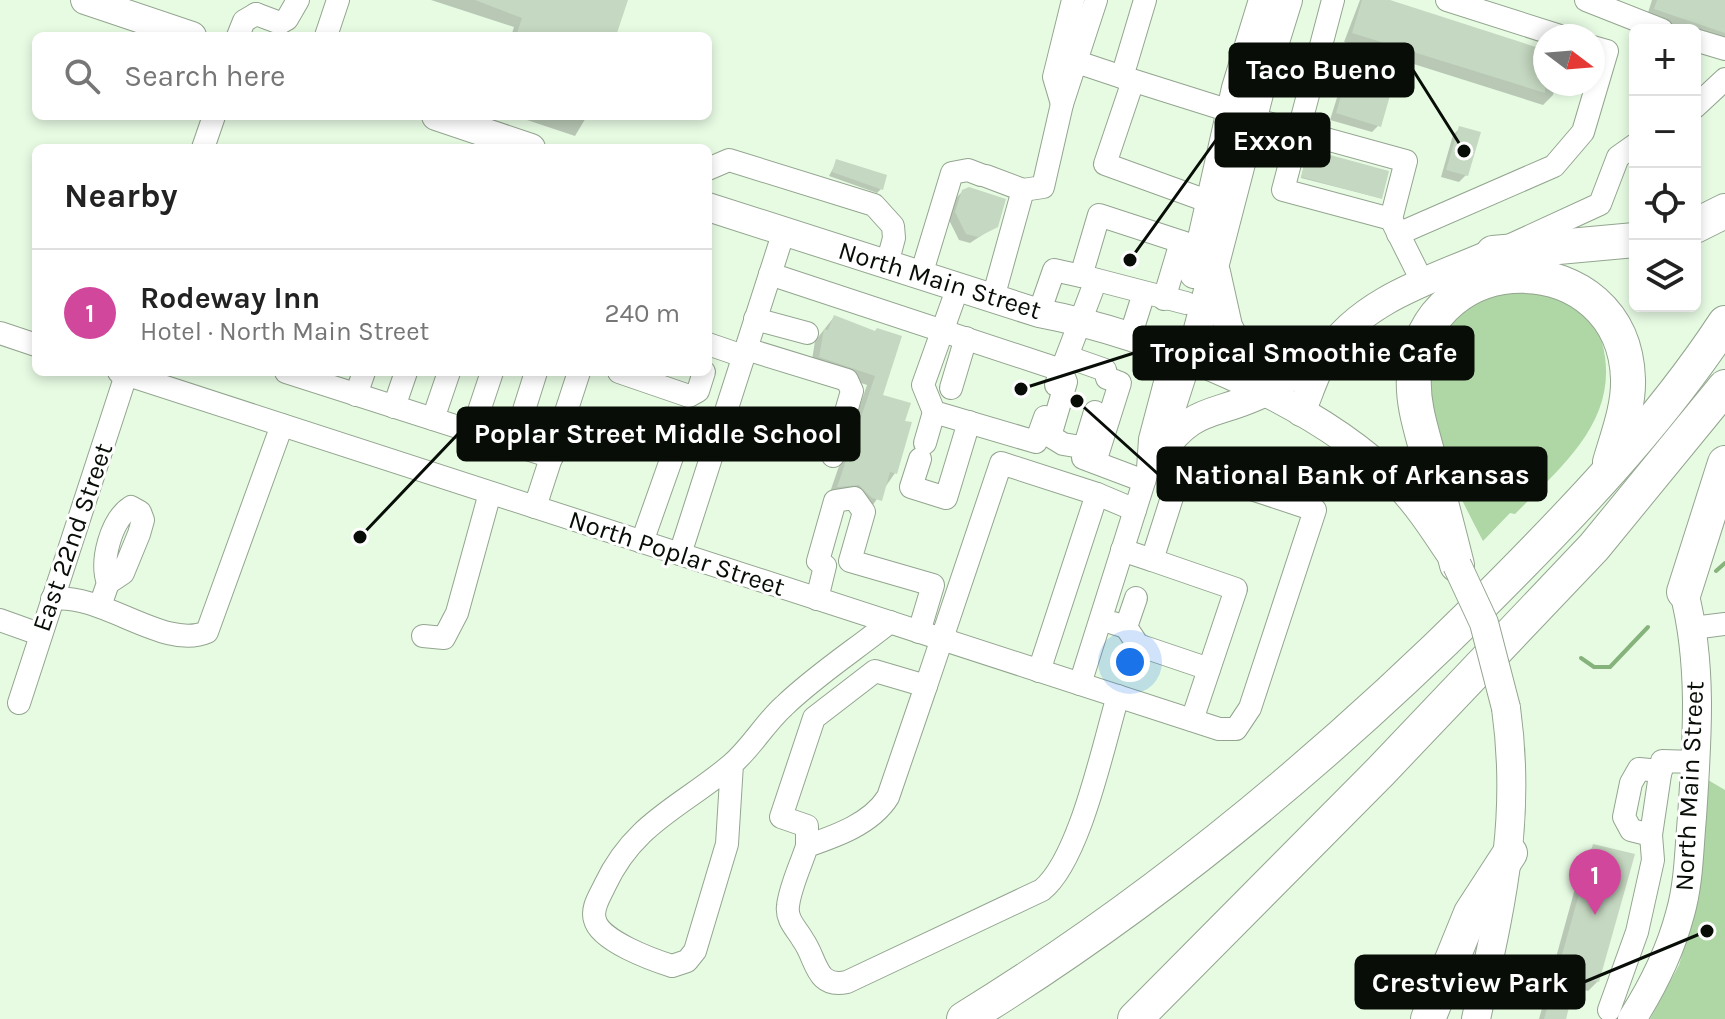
<!DOCTYPE html>
<meta charset="utf-8">
<style>
body{margin:0;font-family:Karla,sans-serif;background:#f6f6f6;color:#222}
.controls{position:absolute;right:24px;top:24px;display:grid;overflow:hidden;border-radius:12px;box-shadow:0 4px 12px #0003}
.controls button{width:72px;height:72px;display:grid;place-items:center;padding:0;border:0;border-bottom:2px solid #e0e0e0;background:#fff;color:#222;font:40px sans-serif}
.compass{position:absolute;left:1533px;top:24px;width:72px;height:72px;border-radius:50%;background:#fff;box-shadow:0 4px 12px #0003;rotate:106deg}
.you{position:absolute;left:1130px;top:662px;width:28px;height:28px;margin:-20px;border:6px solid #fff;border-radius:50%;background:#1a73e8;box-shadow:0 0 0 12px #1a73e833}
.badge{display:grid;place-items:center;width:52px;height:52px;border-radius:50%;background:#5938b0;color:#fff;font-size:26px;font-weight:700}
.pin{position:absolute;translate:-50% -66px;filter:drop-shadow(0 2px 4px #0008)}
.pin::after{content:'';position:absolute;top:42px;width:28px;height:24px;background:inherit;clip-path:polygon(0 0,100% 0,50% 100%)}
.list{margin:0;padding:0;list-style:none}
h2{display:flex;justify-content:space-between;align-items:center;height:104px;margin:0;padding:0 32px;font-size:34px}
h2 small{font-size:26px;font-weight:400;color:#767676}
.list li{display:grid;grid-template-columns:52px 1fr auto;gap:24px;align-items:center;box-sizing:border-box;height:128px;padding:0 32px;border-top:2px solid #e0e0e0}
.list b{display:block;font-size:30px;white-space:nowrap}
.list p{margin:0;font-size:26px;white-space:nowrap;color:#767676}
.list em{font-size:26px;font-style:normal;color:#767676}
.icon{flex:none;width:44px;height:44px;fill:none;stroke:currentColor;stroke-width:2;stroke-linecap:round;stroke-linejoin:round}
.map{position:relative;flex:none;width:1725px;height:1019px;overflow:hidden}
.search{position:absolute;background:#fff;box-shadow:0 4px 12px #0003;left:32px;top:32px;width:680px;height:88px;display:flex;align-items:center;gap:20px;box-sizing:border-box;padding:0 28px;border-radius:12px;color:#767676;font-size:30px}
.panel{position:absolute;background:#fff;box-shadow:0 4px 12px #0003;left:32px;top:144px;width:680px;height:232px;border-radius:12px}
.map>svg:first-child{display:block}
</style>
<div class="map">
<svg width="1725" height="1019" viewBox="0 0 1725 1019">
<rect width="100%" height="100%" fill="#e7fbe3"/>
<g fill="#afd6a5">
<path d="M1509,286c18,3 45,4 61,12 13,7 29,31 32,44 20,76 -38,122 -87,172l-5,-1 -27,28c-36,-69 -90,-168 -18,-234 10,-10 31,-15 44,-21z"/>
<path d="M1708,780l17,10v229h-75l29,-54 20,-67z"/>
</g>
<g fill="#0003">
<path d="M431,0h195l-12,36h-103l3,-9z"/>
<path d="M1360,0h23l162,52v32h11l-3,11 -10,10 -199,-63z"/>
<path d="M1652,0h73v42l-30,-12h-15l-34,-11z"/>
<path d="M1346,81l33,44 -7,7 -42,-12 10,-32z"/>
<path d="M515,116h72l-12,20z"/>
<path d="M1460,128l6,47 -7,7 -18,-5 12,-42z"/>
<path d="M1307,152l73,46 -79,-20z"/>
<path d="M837,161l44,28 -4,4 -48,-17z"/>
<path d="M963,191l33,35 -26,17 -11,-3 -10,-20 6,-21z"/>
<path d="M834,317l40,16 6,63 15,77 -25,36 -41,-14 38,-110 -56,-19 4,-25z"/>
<path d="M1594,846l4,135 -10,10 -15,-4 -9,32h-25l45,-163z"/>
</g>
<g fill="none" stroke-linecap="round" stroke-linejoin="round">
<g stroke="#86b37b" stroke-width="4">
<path d="M1716,571l9,-8"/>
<path d="M1581,658l13,9h16l38,-40"/>
</g>
</g>
<g fill="#c5d8c1">
<path d="M475,0h153l-12,36h-100l6,-18z"/>
<path d="M1362,0h28l155,50v43l-193,-60z"/>
<path d="M1657,0h68v33l-71,-24z"/>
<path d="M1346,79l45,13 -10,35 -45,-14z"/>
<path d="M1459,126l22,6 -13,44 -22,-6z"/>
<path d="M1308,149l81,22 -7,28 -81,-22z"/>
<path d="M836,159l51,16 -4,15 -51,-18z"/>
<path d="M969,187l37,12 -8,28 -20,10 -12,-3 -11,-22 7,-22z"/>
<path d="M834,315l41,16 2,-3 25,8 -19,59 28,8 -6,18 7,1 -15,52 -7,-2 -8,29 -10,-3 -13,-13 -22,2 38,-111 -56,-19 5,-28 4,1z"/>
<path d="M1593,844l42,10 -36,128 -22,-5 -11,42h-22z"/>
</g>
<g fill="none" stroke-linecap="round" stroke-linejoin="round">
<defs>
<g id="minor">
<path d="M1145,0l-23,77 108,34"/>
<path d="M1333,0l-50,190 108,29 32,64"/>
<path d="M1447,0l113,36"/>
<path d="M1586,0l76,30"/>
<path d="M256,14l24,9 7,-4 11,-19"/>
<path d="M238,36l6,-15 12,-7"/>
<path d="M326,36l12,-36"/>
<path d="M1695,40l30,9"/>
<path d="M1077,62l45,15"/>
<path d="M1133,81l-28,83 105,38"/>
<path d="M1062,104l-8,-27 19,-77"/>
<path d="M1695,107l30,-28"/>
<path d="M1253,119l153,42 -15,58"/>
<path d="M203,148l11,-32"/>
<path d="M708,169l21,-9 145,45 19,21 1,12 -7,26"/>
<path d="M986,176l37,14 -30,108"/>
<path d="M1023,190l20,-3 19,-83 34,-104"/>
<path d="M1398,234l156,-68 29,-34 24,-81 -14,-4"/>
<path d="M1513,244l87,-40 18,-47 17,-12"/>
<path d="M770,274l291,96 5,12 -16,54 13,8 18,3 5,-5 9,-30"/>
<path d="M921,275l31,-102 16,-3 13,5"/>
<path d="M1082,276l104,27"/>
<path d="M958,287l-35,98 11,27 102,30 9,-25"/>
<path d="M1164,299l17,-57"/>
<path d="M1039,313l15,-43 27,6 18,-61 101,33"/>
<path d="M755,319l52,14"/>
<path d="M0,333l36,12"/>
<path d="M1130,337l14,-44"/>
<path d="M708,344l35,12"/>
<path d="M746,349l101,31 5,11 -19,65"/>
<path d="M1068,357l37,13 2,8 13,5 -25,79"/>
<path d="M119,372l1100,357h17l14,-21 65,-198 -133,-44 -30,94 -30,-10"/>
<path d="M286,372l266,85"/>
<path d="M619,372l70,24 9,-5 6,-19"/>
<path d="M1056,385l40,-105"/>
<path d="M951,388l15,-50"/>
<path d="M356,395l8,-23"/>
<path d="M394,407l12,-35"/>
<path d="M433,419l16,-47"/>
<path d="M472,432l20,-60"/>
<path d="M1165,437l25,-77"/>
<path d="M925,443l9,-31"/>
<path d="M513,445l23,-73"/>
<path d="M1083,458l61,23"/>
<path d="M920,459l-9,28 35,11 23,-76"/>
<path d="M1097,494l38,16"/>
<path d="M535,507l44,-135"/>
<path d="M642,542l35,-99 6,-2 30,10"/>
<path d="M680,554l104,-323"/>
<path d="M1152,560l84,29 -44,131"/>
<path d="M52,599c50,-7 112,52 155,33l75,-207"/>
<path d="M817,599l8,-33 -7,-5 17,-60 19,-3 10,14 -14,49 83,24 -14,47"/>
<path d="M100,606l8,-23 15,-10 16,-39 4,-14 -3,-8 -9,-5c-20,13 -31,54 -23,76"/>
<path d="M0,620l39,14"/>
<path d="M1113,623l13,4 10,-29"/>
<path d="M1126,627l12,18 71,24"/>
<path d="M1693,628l32,-4"/>
<path d="M423,636l21,2 13,-25 33,-120"/>
<path d="M1080,684l68,-215 2,-30 23,-87"/>
<path d="M926,686l75,-223 96,31 -58,177"/>
<path d="M19,703l108,-331"/>
<path d="M732,764l-5,80 -32,107 -8,10 -15,5c-19,-6 -72,-25 -77,-46 -4,-12 5,-24 10,-35 29,-62 76,-78 126,-120 21,-18 33,-41 53,-59 32,-31 71,-56 106,-84"/>
<path d="M1651,835l-20,-5 -7,-13 7,-34 8,-14 22,2"/>
<path d="M807,846v-20l-26,-9 33,-99 61,-47 51,15 -38,111c-17,27 -52,39 -81,49 -6,19 -17,41 -19,60 -2,14 9,23 15,34 14,19 12,49 44,42l195,-92c38,-31 61,-144 76,-194"/>
<path d="M1609,1010l28,-78 16,-72 -2,-25 11,-74 33,1"/>
</g>
<g id="major">
<path d="M85,0l107,36"/>
<path d="M436,116l95,32"/>
<path d="M708,207l331,106c113,21 278,88 359,171 20,21 35,44 51,68"/>
<path d="M1216,272l12,54 34,67"/>
<path d="M1194,274l42,-186 27,-88"/>
<path d="M1190,360l70,-270 28,-90"/>
<path d="M1301,412c8,-18 14,-40 25,-57 35,-56 110,-77 167,-102"/>
<path d="M1160,454c34,-48 51,-37 99,-59 22,-11 43,-26 65,-38"/>
<path d="M1476,1019c24,-111 46,-196 30,-311"/>
<path d="M1632,1019c21,-33 38,-67 48,-105 9,-31 9,-65 12,-97 5,-76 11,-151 -8,-225"/>
</g>
<g id="highway">
<path d="M1695,226l30,-15"/>
<path d="M1493,253l142,-13"/>
<path d="M1457,565c-9,-36 -18,-71 -28,-106 -7,-27 -17,-55 -15,-83 11,-136 210,-132 214,3 1,27 -10,56 -18,83"/>
<path d="M1684,592l41,-129"/>
<path d="M964,1019c191,-117 361,-259 520,-417 86,-86 174,-177 241,-279"/>
<path d="M1135,1019l246,-248 213,-224 131,-160"/>
<path d="M1428,1019l43,-106 39,-60"/>
</g>
</defs>
<use href="#minor" stroke="#93a58f" stroke-width="24"/>
<use href="#major" stroke="#93a58f" stroke-width="30"/>
<use href="#highway" stroke="#93a58f" stroke-width="36"/>
<use href="#minor" stroke="#fff" stroke-width="22"/>
<use href="#major" stroke="#fff" stroke-width="28"/>
<use href="#highway" stroke="#fff" stroke-width="34"/>
<defs>
<path id="major-bridge" d="M1457,565l27,58 22,85"/>
</defs>
<use href="#major-bridge" stroke="#93a58f" stroke-width="30" stroke-linecap="butt"/>
<use href="#major-bridge" stroke="#fff" stroke-width="28"/>
</g>
<g text-anchor="middle" stroke-width="6" stroke-linejoin="round" paint-order="stroke">
<g font-size="26" fill="#080e07" stroke="#fff">
<text transform="translate(940 280) rotate(17)" y="9">North Main Street</text>
<text transform="translate(72 537) rotate(-71)" y="9">East 22nd Street</text>
<text transform="translate(677 553) rotate(18)" y="9">North Poplar Street</text>
<text transform="translate(1689 786) rotate(-87)" y="9">North Main Street</text>
</g>
</g>
<path fill="none" stroke="#080e07" stroke-width="3" d="M1464 151L1413 70M1130 260L1216 140M1021 389L1134 353M360 537L458 434M1077 401L1158 474M1707 931L1584 982"/>
<g fill="#080e07" stroke="#fff" stroke-width="3">
<circle cx="1464" cy="151" r="8"/>
<circle cx="1130" cy="260" r="8"/>
<circle cx="1021" cy="389" r="8"/>
<circle cx="360" cy="537" r="8"/>
<circle cx="1077" cy="401" r="8"/>
<circle cx="1707" cy="931" r="8"/>
</g>
<g fill="#080e07" stroke="#080e07" stroke-width="3">
<rect x="1230" y="44" width="183" height="52" rx="8"/>
<rect x="1216" y="114" width="113" height="52" rx="8"/>
<rect x="1134" y="327" width="339" height="52" rx="8"/>
<rect x="458" y="408" width="401" height="52" rx="8"/>
<rect x="1158" y="448" width="388" height="52" rx="8"/>
<rect x="1356" y="956" width="228" height="52" rx="8"/>
</g>
<g font-size="28" text-anchor="middle" font-weight="bold" fill="#fff">
<text x="1321" y="79">Taco Bueno</text>
<text x="1273" y="150">Exxon</text>
<text x="1304" y="362">Tropical Smoothie Cafe</text>
<text x="658" y="443">Poplar Street Middle School</text>
<text x="1352" y="484">National Bank of Arkansas</text>
<text x="1470" y="992">Crestview Park</text>
</g>
</svg>
<div class="controls">
<button>+</button>
<button>−</button>
<button><svg class="icon" aria-label="locate" viewBox="0 0 24 24"><circle cx="12" cy="12" r="6"/><path d="M12 2v4M12 18v4M2 12h4M18 12h4"/></svg></button>
<button><svg class="icon" aria-label="layers" viewBox="0 0 24 24"><path d="M12 4l9 5-9 5-9-5zM3 14l9 5 9-5"/></svg></button>
</div>
<svg class="compass" viewBox="-18 -18 36 36"><path d="M0-13l5 13h-10z" fill="#e53935"/><path d="M0 13l5-13h-10z" fill="#767676"/></svg>
<div class="you"></div>
<div class="pin badge" style="left:1595px;top:915px;background:#d1479c">1</div>
<div class="search"><svg class="icon" aria-label="search" viewBox="0 0 24 24"><circle cx="10" cy="10" r="6"/><path d="M15 15l6 6"/></svg>Search here</div>
<section class="panel">
<h2>Nearby<small></small></h2>
<ul class="list">
<li><span class="badge" style="background:#d1479c">1</span><div><b>Rodeway Inn</b><p>Hotel · North Main Street</p></div><em>240 m</em></li>
</ul>
</section>
</div>
